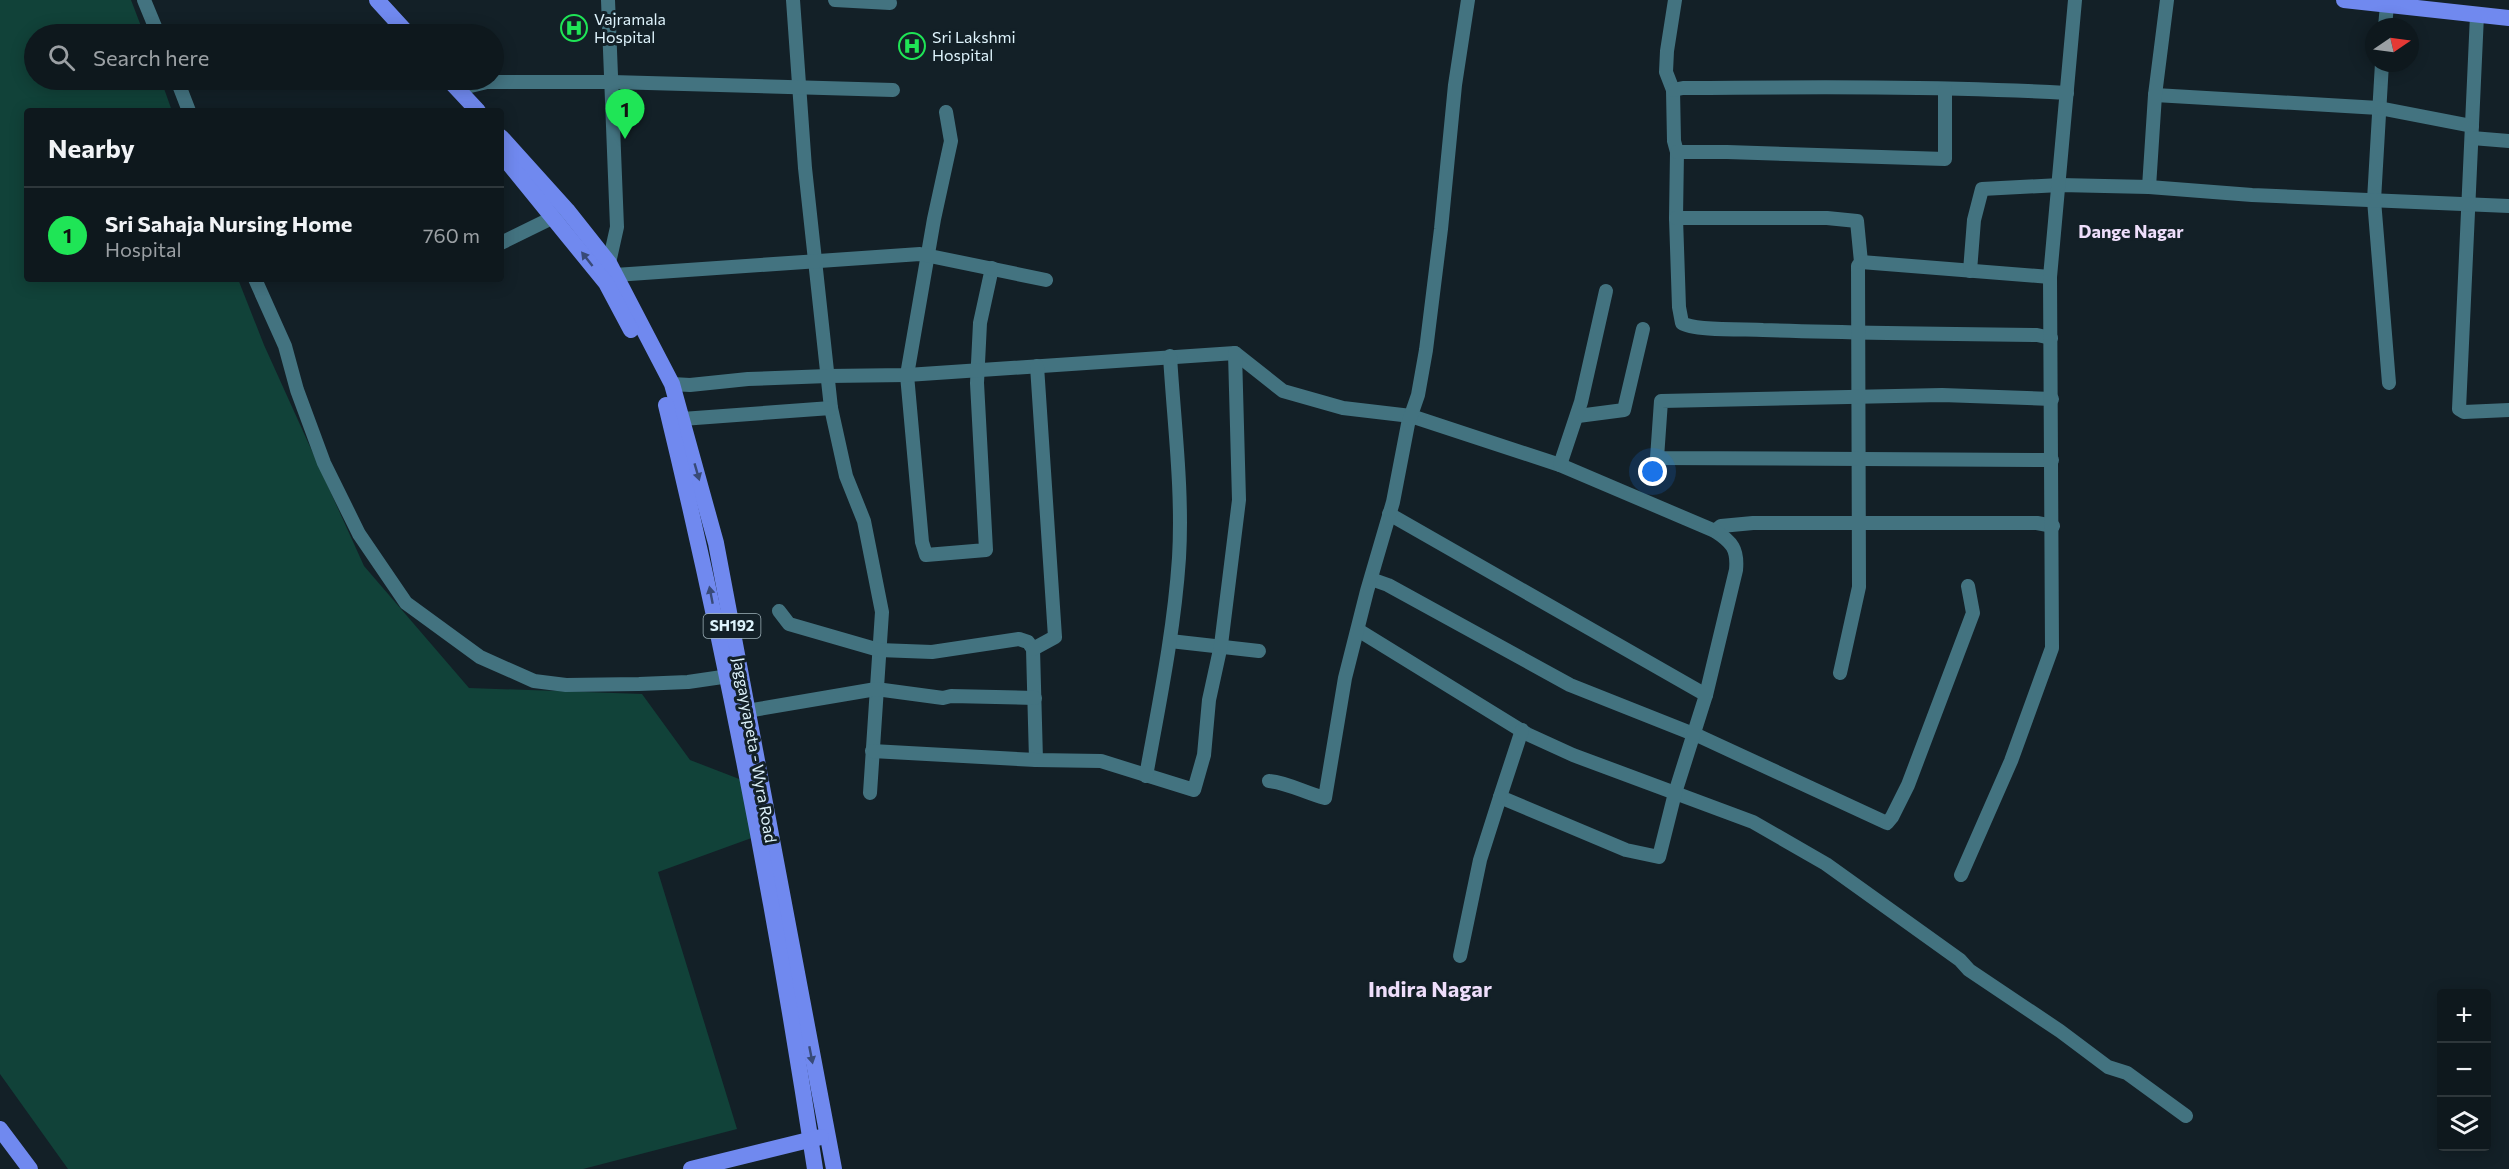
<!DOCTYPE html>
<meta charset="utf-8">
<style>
body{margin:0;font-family:Commissioner,sans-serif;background:#172126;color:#f1f3f6}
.controls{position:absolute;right:18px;bottom:18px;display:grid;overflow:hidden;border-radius:6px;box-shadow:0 3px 15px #0003}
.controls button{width:54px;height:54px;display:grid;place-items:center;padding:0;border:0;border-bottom:2px solid #2e373b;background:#0e181d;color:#f1f3f6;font:30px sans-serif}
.compass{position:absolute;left:2365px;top:18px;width:54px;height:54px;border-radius:50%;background:#0e181d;box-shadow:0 3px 15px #0003;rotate:77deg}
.you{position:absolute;left:1653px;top:472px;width:21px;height:21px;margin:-15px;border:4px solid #fff;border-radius:50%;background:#1a73e8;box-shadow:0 0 0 9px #1a73e833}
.badge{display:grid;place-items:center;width:39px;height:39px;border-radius:50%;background:#1fe556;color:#111;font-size:20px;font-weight:700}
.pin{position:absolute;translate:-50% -50px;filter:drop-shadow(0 2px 3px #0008)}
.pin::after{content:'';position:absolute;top:32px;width:21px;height:18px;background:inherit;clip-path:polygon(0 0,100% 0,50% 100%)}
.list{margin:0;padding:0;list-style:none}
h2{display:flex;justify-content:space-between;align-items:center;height:78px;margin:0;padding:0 24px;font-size:26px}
h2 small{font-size:20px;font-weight:400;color:#9ba0a4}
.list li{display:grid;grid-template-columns:39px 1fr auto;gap:18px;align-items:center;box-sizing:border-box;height:96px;padding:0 24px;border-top:2px solid #2e373b}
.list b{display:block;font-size:22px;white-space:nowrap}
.list p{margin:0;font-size:20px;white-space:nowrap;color:#9ba0a4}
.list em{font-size:20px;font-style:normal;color:#9ba0a4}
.icon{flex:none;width:33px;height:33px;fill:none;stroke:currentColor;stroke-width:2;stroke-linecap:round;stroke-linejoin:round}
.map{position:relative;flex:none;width:2509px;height:1169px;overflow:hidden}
.search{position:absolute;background:#0e181d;box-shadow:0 3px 15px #0003;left:24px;top:24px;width:480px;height:66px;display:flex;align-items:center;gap:15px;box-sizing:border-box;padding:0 21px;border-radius:33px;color:#9ba0a4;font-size:22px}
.panel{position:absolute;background:#0e181d;box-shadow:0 3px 15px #0003;left:24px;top:108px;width:480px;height:174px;border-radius:6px}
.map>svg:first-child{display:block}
</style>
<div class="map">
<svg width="2509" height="1169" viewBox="0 0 2509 1169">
<rect width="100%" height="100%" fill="#132027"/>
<path fill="#114239" d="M0,0h131l13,34h-110v46h127l11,31h-145v168h211l26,66 100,221 105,122 173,6 48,66 57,22 10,54 -99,36 79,257 -154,40h-515l-68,-95z"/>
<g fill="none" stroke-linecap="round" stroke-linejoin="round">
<g stroke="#437380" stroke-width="14">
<path d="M144,0l14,34"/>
<path d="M608,0l9,227 -8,36"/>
<path d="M793,0l12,168 26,240 15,68 18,45 18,91 -12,181"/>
<path d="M835,0l55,3"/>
<path d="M1675,0l-8,51 -1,21 7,18 1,51 3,11 -1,66 3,89 3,16c11,8 65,6 81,7 91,3 182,4 274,5l14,3"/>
<path d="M2477,15l-18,394 5,3 45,-2"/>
<path d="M2385,27l2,-22"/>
<path d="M2382,63l-8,137 15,183"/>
<path d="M177,80l12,31"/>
<path d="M458,89l29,-7h125l281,8"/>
<path d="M1673,90l10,-2c128,-1 257,-2 384,5"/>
<path d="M2155,95l224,13 93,18"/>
<path d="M946,112l5,29 -17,78 -27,156 15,167 4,13 60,-5 -9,-167 3,-60 12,-55"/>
<path d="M2472,138l37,3"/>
<path d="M1677,152h50l218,7v-70"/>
<path d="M2149,187l6,-92 12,-95"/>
<path d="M1676,218h151l30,3 4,41 -3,4 1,321 -19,86"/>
<path d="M501,243l59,-29"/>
<path d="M1861,262l189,15"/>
<path d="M1970,271l4,-51 8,-31 78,-4 89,2 103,8 257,11"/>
<path d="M615,275l305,-21 126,26"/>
<path d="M255,279l30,67 12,44 27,73 35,71 47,69 74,54 54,24 32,4 73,-1 49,-2 48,-7"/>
<path d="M672,384l18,1 58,-6 80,-3 79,-1 328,-22 48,38 60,17 68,8 149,49 155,66 6,-5 32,-3h284l16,3"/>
<path d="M2052,399l-110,-4 -281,6 -4,57 395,2"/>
<path d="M1578,416l46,-6 19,-81"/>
<path d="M682,419l149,-11"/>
<path d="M1560,465l21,-63 25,-111"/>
<path d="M1389,514l317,181"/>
<path d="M1371,579l17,6 182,100 131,52 186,86 5,-6 16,-32 65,-172 -5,-27"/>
<path d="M779,611l10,13 90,26 53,2 87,-13 9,3 5,7 3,111"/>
<path d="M1358,630l169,104 46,21 180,67 73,42 134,96 9,10 91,61 48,36 19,6 59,43"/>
<path d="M1170,641l89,10"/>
<path d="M1033,649l22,-12 -18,-271"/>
<path d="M747,711l129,-22 67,9 8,-2 84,2"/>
<path d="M1522,730l-22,67 126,53 33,7 16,-64 31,-98 30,-125c2,-21 -4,-28 -21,-39"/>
<path d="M872,751l164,9 65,1 93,29 10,-35 5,-55 12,-55 18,-145 -4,-147"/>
<path d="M1146,776c13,-72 28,-144 33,-218 4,-67 -5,-135 -9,-202"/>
<path d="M1269,781c20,2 36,12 56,17l20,-120 22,-87 26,-89 15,-78 10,-29 8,-45 15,-121 14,-144 13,-85"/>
<path d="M1961,875l50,-114 41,-113 -2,-371 25,-277"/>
<path d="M1460,956l20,-96 20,-63"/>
</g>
<g stroke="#7089ef" stroke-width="16">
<path d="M377,0l31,34"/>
<path d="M2344,0l165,18"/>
<path d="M449,80l29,31"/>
<path d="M501,137l66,73 42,53 63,121 44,159 118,626"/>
<path d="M501,154l105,129 25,47"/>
<path d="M666,405c61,252 110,507 149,764"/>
<path d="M0,1129l30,40"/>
<path d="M691,1169l130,-32"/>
</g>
</g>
<defs><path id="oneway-solid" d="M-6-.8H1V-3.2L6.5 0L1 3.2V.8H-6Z" transform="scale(1.5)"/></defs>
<g fill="#384a77">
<use href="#oneway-solid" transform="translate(587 259) rotate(-128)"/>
<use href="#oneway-solid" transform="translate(697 472) rotate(74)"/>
<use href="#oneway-solid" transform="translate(711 595) rotate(-101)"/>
<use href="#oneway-solid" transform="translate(811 1055) rotate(79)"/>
</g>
<defs>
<symbol id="hospital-ring" viewBox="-11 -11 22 22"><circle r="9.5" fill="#132027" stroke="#1fe556" stroke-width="1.5"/><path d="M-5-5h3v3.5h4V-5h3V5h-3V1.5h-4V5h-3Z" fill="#1fe556"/></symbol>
</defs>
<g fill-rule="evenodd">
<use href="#hospital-ring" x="559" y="13" width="30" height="30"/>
<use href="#hospital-ring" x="897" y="31" width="30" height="30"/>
</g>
<g text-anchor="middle" stroke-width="6" stroke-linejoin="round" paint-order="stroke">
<rect fill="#132027" stroke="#a0b3bb" stroke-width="1.5" x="703.5" y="614" width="57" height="24" rx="4.5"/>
<g font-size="15" font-weight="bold" fill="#ddf2fb">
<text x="732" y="631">SH192</text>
</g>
<g font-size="16" fill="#ddf2fb" stroke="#132027" text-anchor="start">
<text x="594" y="25">Vajramala<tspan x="594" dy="18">Hospital</tspan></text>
<text x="932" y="43">Sri Lakshmi<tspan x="932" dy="18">Hospital</tspan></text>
</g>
<g font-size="16" fill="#ddf2fb" stroke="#132027">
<text transform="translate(755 750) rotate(80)" y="6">Jaggayyapeta - Wyra Road</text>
</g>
<g font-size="18" font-weight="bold" fill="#eedefb" stroke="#132027">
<text x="2131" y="238">Dange Nagar</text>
</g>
<g font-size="22" font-weight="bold" fill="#eedefb" stroke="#132027">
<text x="1430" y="997">Indira Nagar</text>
</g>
</g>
</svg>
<div class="controls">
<button>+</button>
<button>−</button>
<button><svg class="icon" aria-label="layers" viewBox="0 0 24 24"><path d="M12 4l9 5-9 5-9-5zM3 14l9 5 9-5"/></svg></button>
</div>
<svg class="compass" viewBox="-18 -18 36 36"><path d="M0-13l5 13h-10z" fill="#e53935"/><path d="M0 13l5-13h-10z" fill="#9ba0a4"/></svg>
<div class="you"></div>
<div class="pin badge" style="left:625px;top:139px">1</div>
<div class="search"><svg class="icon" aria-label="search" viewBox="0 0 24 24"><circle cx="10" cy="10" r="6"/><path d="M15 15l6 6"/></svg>Search here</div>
<section class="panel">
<h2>Nearby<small></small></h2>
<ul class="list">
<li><span class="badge">1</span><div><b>Sri Sahaja Nursing Home</b><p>Hospital</p></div><em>760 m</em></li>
</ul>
</section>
</div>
